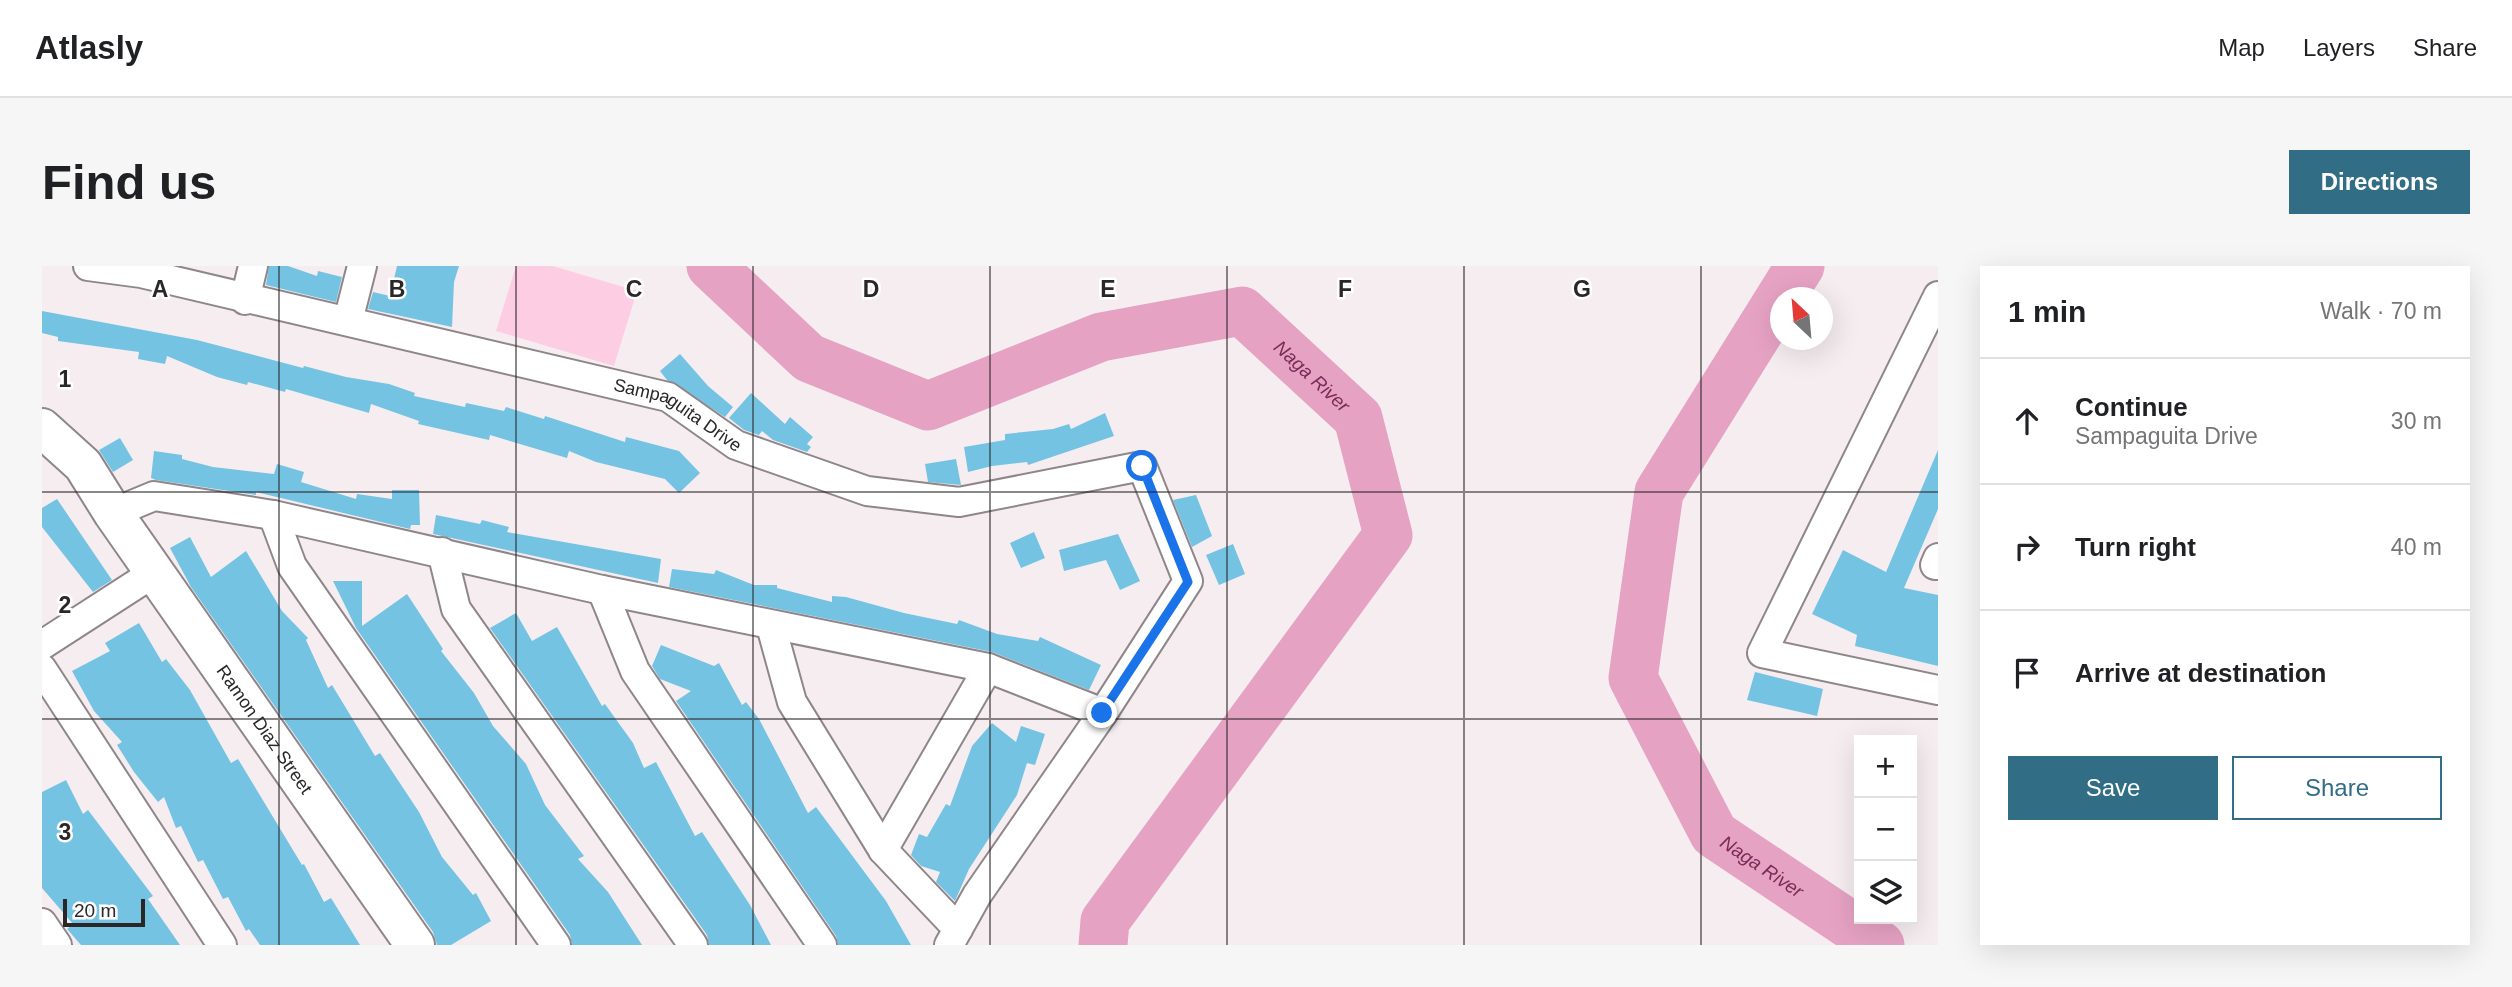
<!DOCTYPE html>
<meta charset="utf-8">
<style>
body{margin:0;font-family:Helvetica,sans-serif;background:#f6f6f6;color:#202124}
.controls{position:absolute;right:21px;bottom:21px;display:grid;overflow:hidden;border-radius:0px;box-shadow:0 7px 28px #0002}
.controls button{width:63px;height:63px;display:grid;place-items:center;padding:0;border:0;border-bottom:2px solid #e0e0e0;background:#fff;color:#202124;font:35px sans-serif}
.compass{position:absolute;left:1728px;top:21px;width:63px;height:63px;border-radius:50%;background:#fff;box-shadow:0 7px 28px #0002;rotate:334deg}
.scale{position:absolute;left:21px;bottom:18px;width:82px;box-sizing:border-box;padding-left:7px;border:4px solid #2a2728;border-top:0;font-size:19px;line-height:24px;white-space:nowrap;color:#2a2728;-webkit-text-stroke:5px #fff;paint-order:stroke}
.stop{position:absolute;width:21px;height:21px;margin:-16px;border:5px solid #1a73e8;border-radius:50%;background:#fff}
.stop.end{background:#1a73e8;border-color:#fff;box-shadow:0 2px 7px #0008}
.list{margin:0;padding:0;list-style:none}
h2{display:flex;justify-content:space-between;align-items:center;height:91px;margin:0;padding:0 28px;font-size:30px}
h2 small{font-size:23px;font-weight:400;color:#757577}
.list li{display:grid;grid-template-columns:46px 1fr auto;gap:21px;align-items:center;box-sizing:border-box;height:126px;padding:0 28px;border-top:2px solid #e0e0e0}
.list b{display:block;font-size:26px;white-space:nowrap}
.list p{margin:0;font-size:23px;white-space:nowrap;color:#757577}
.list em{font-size:23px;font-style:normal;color:#757577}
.actions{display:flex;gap:14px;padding:21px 28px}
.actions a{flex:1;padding:16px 0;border:2px solid #316d85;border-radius:0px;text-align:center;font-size:24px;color:#316d85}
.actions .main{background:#316d85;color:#fff}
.icon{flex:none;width:38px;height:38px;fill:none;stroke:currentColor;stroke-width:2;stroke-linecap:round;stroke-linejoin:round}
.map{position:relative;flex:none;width:1896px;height:679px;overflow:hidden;border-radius:0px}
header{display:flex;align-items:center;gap:42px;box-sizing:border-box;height:98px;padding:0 35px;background:#fff;border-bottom:2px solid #e0e0e0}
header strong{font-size:33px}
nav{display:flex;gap:38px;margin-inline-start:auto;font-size:24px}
.intro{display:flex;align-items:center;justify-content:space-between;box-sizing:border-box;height:168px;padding:0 42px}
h1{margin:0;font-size:49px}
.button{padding:18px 32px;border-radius:0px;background:#316d85;color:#fff;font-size:24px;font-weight:700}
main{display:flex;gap:42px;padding:0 42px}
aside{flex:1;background:#fff;border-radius:0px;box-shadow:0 7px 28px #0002}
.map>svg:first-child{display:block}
</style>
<header>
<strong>Atlasly</strong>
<nav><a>Map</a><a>Layers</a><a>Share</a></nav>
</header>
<div class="intro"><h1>Find us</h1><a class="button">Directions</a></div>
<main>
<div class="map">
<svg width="1896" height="679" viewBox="0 0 1896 679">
<rect width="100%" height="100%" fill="#f6edf1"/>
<path fill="#fdcee3" d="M474,0h37l84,25 -23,75 -118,-35z"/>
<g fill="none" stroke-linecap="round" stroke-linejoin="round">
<g stroke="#e6a2c3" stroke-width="49">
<path id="s1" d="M669,0l98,92 119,48 173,-69 141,-26 116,107 30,117 -283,386 -2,24"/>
<path id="s2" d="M1758,0l-141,226 -26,186 81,156 166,111"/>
</g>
</g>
<g fill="#74c3e3">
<path d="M227,0h19l29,10 1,-5 24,6 -6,25 -70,-17z"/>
<path d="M355,0h62l-5,16 -2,45 -84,-18 5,-17 17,4z"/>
<path d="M0,45l155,29 106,28 1,-2 42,11 43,7 26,9 -1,3 51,11 1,-4 38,8 2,-4 38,12 1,-3 80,26 1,-5 53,14 21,22 -21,20 -14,-14 -69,-17 -27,-11 -2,7 -77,-23 -1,5 -71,-16 1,-3 -48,-17 -2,9 -83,-24 -1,3 -37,-10 -1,3 -30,-8 -50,-21 -2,8 -27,-5 1,-7 -81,-11v-4l-16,-4z"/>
<path d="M638,88l28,32 25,21 -8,10 -58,-37 -7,-9z"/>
<path d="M709,127l34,31 5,-7 23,20 -6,7 4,3 -4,5 -34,-12 -11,-9 -3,4 -15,-5 -15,-12z"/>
<path d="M1063,147l9,23 -86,29 -1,-3 -35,4 -24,6 -4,-25 41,-7v-6l48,-5 16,-5 2,5z"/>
<path d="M78,172l13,22 -20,12 -14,-22z"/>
<path d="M1896,184v59l-34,79 34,7v71l-83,-20 2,-11 -45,-21 31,-64 43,22z"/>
<path d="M112,185l28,4v4l31,8 61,7 3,-10 27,8 -3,10 55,17 1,-5 35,5v-9h27l1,35h-9l-1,4 -154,-37v3l-100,-15 -5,-2z"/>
<path d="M914,193l5,26 -33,-3 -3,-18z"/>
<path d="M1154,229l16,41 -20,11 -19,-47z"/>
<path d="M15,233l55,81 -19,12 -51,-65v-19z"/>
<path d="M394,249l44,9 2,-4 27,7 -2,5 154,27 -3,24 -225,-49z"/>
<path d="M992,266l11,26 -24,10 -11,-25z"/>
<path d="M1076,268l22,47 -20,9 -14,-30 -42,11 -5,-21z"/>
<path d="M148,271l21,40 35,-26 36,60 26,27 -2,2 22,48 4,-3 43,71 5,-3 39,59 23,45 31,38 3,-2 15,28 -40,24h-14l-4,-13 -242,-345 -21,-39z"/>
<path d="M1191,278l12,30 -26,11 -13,-30z"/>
<path d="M630,303l42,5 2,-4 38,15h23v3l55,14v-6l14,1 58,16 53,11 2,-4 38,14 41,7 2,-4 61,28 -12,25 -97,-38 -323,-65z"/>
<path d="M291,315h29v45l45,-32 36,55 -2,2 33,42 19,33 33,38 19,41 39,51 -6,3 30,33 34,53h-70l-2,-10 -214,-307z"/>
<path d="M474,347l16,28 25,-14 45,79 3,-2 28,39 11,25 12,-6 39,74 7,-4 48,73 21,40h-62l-2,-10 -217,-307z"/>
<path d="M97,357l23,39 4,-3 24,31 41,73 7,-4 64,106 2,-1 20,38 7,-4 29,47h-100l-11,-16 -3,2 -18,-34 -5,2 -20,-39 -5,2 -17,-36 -5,2 -12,-31 -6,5 -24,-30 -17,-27 5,-3 -28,-31 -22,-40 38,-20 -5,-8z"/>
<path d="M619,379l53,21 5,-3 23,42 4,-3 13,17 49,94 8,-6 70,94 25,44h-73l-2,-9 -160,-235 15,-10 -31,-12 -8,-13z"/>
<path d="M1713,406l68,17 -6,27 -70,-16z"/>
<path d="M950,457l24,19 5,-16 24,8 -10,31 -8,-2 -10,32 -48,74 -14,32 -19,-19 4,-10 -19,-6 -10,-11 8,-21 8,3 19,-33 4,2 22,-60z"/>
<path d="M24,514l17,34 5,-4 65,86 -5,3 32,46h-99l-14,-16 6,-5 -31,-36v-96z"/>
</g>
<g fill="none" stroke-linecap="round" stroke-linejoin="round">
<defs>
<g id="street">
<path id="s3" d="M46,0l53,7 527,124 68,48 131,46 92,11 183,-36 46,115 -85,132 -126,182 -28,50"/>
<path d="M1896,30l-176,357 176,37"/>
<path d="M203,34l8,-34"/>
<path d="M306,55l14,-55"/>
<path d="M71,247l41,-17 119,19 329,75 386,78 115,45"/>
<path d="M231,249l19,51 264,379"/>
<path d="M400,286l14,57 237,336"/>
<path d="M1896,292l-3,7h3"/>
<path d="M560,324l33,81 187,274"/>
<path d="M729,360l21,76 91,148 75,79"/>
<path d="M0,379l113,-73"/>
<path d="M0,403l180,276"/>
<path d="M841,584l105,-182"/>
<path d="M0,657l15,22"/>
</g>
<g id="secondary">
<path id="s4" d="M0,162l41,37 30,48 302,432"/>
</g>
</defs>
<use href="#street" stroke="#8e8689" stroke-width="32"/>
<use href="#secondary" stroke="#8e8689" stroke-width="42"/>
<use href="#street" stroke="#fff" stroke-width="28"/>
<use href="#secondary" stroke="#fff" stroke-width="38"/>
</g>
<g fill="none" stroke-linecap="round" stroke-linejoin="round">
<path stroke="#1a73e8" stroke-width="9" d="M1060,447l86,-131 -46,-116"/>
</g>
<path fill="none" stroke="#2a2728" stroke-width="2" stroke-opacity="0.55" d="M237,0v679M474,0v679M711,0v679M948,0v679M1185,0v679M1422,0v679M1659,0v679M0,226h1896M0,453h1896"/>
<g text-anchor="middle" stroke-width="5" stroke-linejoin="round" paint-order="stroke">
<g font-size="18" fill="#2a2728" stroke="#fff">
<text dy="6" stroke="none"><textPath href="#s3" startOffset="611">Sampaguita Drive</textPath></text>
<text dy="6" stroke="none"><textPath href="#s4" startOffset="376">Ramon Diaz Street</textPath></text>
</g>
<g font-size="19" font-style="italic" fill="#7a2c57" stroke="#fff">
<text dy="7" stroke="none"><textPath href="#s1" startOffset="688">Naga River</textPath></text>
<text dy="7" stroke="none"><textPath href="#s2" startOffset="688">Naga River</textPath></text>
</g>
</g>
<g font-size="23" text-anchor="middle" font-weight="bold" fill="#2a2728" stroke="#fff" stroke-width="5" stroke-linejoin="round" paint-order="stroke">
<text x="118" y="31">A</text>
<text x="355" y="31">B</text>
<text x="592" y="31">C</text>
<text x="829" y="31">D</text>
<text x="1066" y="31">E</text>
<text x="1303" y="31">F</text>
<text x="1540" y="31">G</text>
<text x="23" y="121">1</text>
<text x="23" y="347">2</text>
<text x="23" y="574">3</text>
</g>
</svg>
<div class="controls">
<button>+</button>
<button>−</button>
<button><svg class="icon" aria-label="layers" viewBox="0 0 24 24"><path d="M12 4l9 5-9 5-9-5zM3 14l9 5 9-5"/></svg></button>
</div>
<svg class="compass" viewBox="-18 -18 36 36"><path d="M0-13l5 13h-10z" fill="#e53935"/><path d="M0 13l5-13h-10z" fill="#757577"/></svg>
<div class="scale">20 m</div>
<div class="stop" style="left:1100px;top:200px"></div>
<div class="stop end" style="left:1060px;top:447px"></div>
</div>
<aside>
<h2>1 min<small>Walk · 70 m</small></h2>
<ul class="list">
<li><svg class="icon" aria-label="ahead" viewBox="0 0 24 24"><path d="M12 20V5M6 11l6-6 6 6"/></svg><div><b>Continue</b><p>Sampaguita Drive</p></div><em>30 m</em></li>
<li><svg class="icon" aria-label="right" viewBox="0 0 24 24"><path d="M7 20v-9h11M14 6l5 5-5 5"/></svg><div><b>Turn right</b></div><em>40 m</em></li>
<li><svg class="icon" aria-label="arrive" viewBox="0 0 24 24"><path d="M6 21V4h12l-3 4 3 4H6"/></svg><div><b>Arrive at destination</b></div></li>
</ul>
<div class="actions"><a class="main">Save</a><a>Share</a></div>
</aside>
</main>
